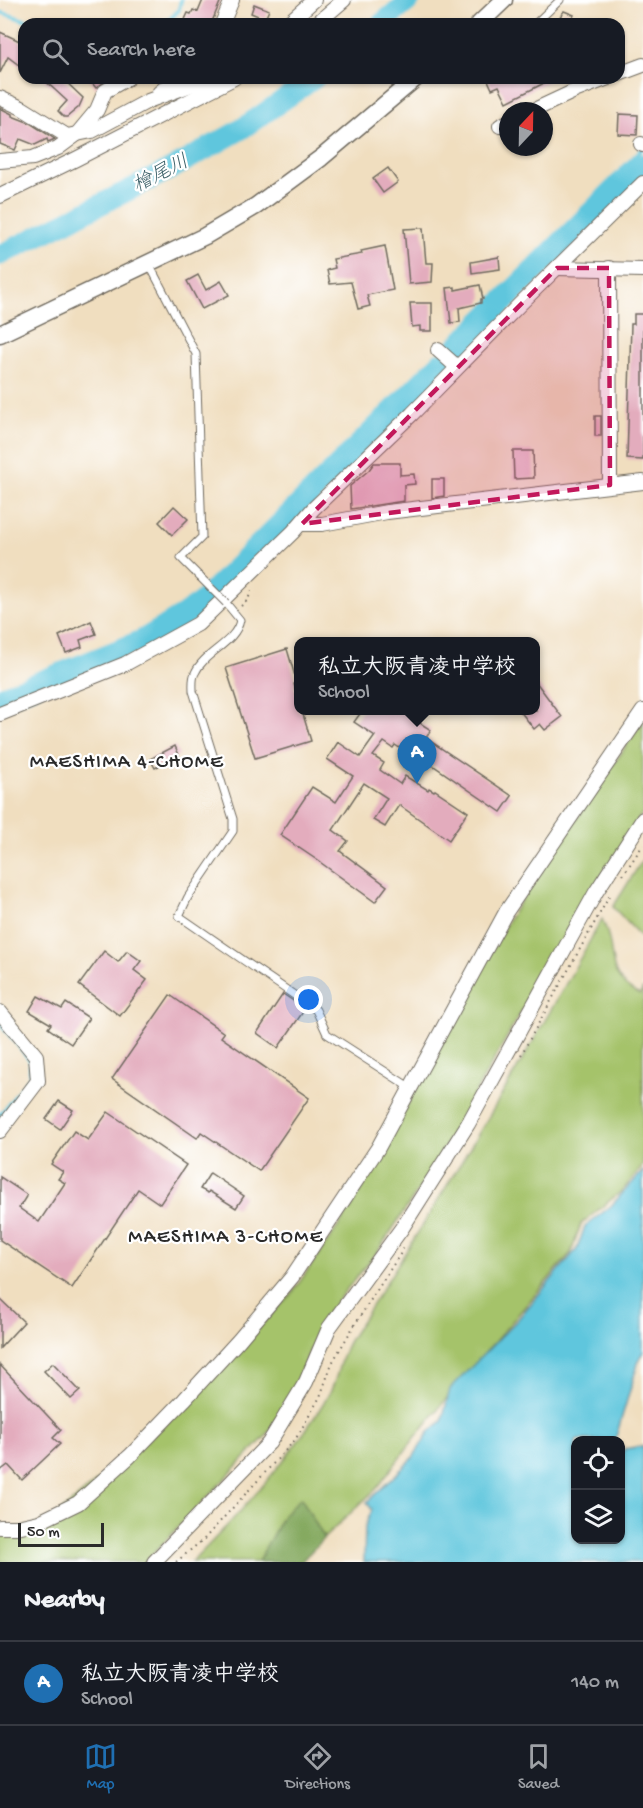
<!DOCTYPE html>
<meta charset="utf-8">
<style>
body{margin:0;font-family:"Gochi Hand","Klee One",sans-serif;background:#20242c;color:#f1f3f6}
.controls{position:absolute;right:18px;bottom:18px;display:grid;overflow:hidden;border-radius:12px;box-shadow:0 2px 4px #0004}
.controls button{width:54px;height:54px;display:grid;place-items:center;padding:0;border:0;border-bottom:2px solid #363941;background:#171b24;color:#f1f3f6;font:30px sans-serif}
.compass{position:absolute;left:499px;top:102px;width:54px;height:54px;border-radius:50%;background:#171b24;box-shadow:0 2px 4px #0004;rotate:22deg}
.scale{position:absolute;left:18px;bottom:15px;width:86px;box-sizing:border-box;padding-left:6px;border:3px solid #2b2b2b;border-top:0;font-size:16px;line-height:21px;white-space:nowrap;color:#2b2b2b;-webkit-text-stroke:4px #fff;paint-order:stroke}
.you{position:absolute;left:309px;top:1000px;width:21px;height:21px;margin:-15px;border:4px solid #fff;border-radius:50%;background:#1a73e8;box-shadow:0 0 0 9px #1a73e833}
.badge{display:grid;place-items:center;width:39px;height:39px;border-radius:50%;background:#1f6fb2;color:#fff;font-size:20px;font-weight:700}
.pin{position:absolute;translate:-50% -50px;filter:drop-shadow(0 2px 3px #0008)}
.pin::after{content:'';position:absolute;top:32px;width:21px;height:18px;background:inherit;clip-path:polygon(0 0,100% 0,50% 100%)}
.popup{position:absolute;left:294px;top:637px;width:246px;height:78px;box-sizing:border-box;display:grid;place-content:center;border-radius:12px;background:#171b24;filter:drop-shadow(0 2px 4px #0005);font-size:20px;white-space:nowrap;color:#9ea1a6}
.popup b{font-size:22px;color:#f1f3f6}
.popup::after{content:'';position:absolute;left:50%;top:100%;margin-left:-12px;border:12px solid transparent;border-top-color:#171b24}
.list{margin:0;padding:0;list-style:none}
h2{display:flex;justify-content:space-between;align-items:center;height:78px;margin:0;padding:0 24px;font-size:26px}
h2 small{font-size:20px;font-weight:400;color:#9ea1a6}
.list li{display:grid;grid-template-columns:39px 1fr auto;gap:18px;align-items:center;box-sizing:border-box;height:84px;padding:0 24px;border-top:2px solid #363941}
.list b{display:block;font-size:22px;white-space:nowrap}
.list p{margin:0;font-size:20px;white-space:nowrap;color:#9ea1a6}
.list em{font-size:20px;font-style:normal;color:#9ea1a6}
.icon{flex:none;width:33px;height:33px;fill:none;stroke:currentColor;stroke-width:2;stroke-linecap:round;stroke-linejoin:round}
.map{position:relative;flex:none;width:643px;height:1562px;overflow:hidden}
.search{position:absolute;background:#171b24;box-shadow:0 2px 4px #0004;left:18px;right:18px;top:18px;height:66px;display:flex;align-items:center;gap:15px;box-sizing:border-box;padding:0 21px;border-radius:18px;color:#9ea1a6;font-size:22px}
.sheet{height:162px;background:#171b24}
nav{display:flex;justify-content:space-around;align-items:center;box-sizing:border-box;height:84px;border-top:2px solid #363941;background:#171b24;font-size:16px;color:#9ea1a6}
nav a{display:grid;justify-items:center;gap:3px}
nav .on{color:#1f6fb2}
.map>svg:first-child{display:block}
</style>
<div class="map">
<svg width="643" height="1562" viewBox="0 0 643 1562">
<rect width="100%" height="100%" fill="#fff"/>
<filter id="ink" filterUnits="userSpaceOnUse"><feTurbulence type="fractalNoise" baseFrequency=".0167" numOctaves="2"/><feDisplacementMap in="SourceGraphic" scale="12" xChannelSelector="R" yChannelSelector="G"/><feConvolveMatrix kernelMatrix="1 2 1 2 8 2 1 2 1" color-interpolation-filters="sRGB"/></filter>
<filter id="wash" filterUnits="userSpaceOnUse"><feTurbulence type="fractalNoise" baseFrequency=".008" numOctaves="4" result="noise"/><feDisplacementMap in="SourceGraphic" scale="24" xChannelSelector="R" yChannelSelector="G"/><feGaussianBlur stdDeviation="1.35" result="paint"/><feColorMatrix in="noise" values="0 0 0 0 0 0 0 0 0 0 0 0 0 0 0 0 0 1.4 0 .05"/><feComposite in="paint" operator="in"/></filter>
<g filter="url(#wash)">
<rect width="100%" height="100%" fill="#f0debf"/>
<g fill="#a5c36a" stroke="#68774a" stroke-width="1.5">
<path d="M643,721v91l-69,107 -145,255 -51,77 -53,65 -34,79 -24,40 -122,127h-145v-31l42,-4 126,-105 124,-129 59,-85 159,-291z"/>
<path d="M643,859v80l-30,-32z"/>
<path d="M602,919c17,32 -1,57 38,76l3,-7v177l-19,24 -43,35 -10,29 -116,135 -45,56 -32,43 -54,51 -23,-40 -17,16 -26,48h-66c51,-52 100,-105 137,-168 10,-17 10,-38 21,-55 89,-137 173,-276 252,-420z"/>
</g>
<path fill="#84a95e" stroke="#586a44" stroke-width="1.5" d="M301,1498l23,40 -23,24h-43l26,-48z"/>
<path fill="#5fc6dd" stroke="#457884" stroke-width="1.5" d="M643,1171v181l-3,5 -25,83h-39v100h44l1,-86 3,-5 19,-3v116h-279l1,-36 7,-16 -5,-8 45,-43 17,-27 13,-11 8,-32 68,-70 59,-70 8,-23 25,-19z"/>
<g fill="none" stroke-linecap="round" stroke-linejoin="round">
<g stroke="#5fc6dd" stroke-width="4">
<path d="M0,12l37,12"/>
<path d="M165,24l14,-14 2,-10"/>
<path d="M442,349l200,-200"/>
<path d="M0,688l137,-55 41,-25 19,-14 240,-240"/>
<path d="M0,1023l30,37v17l-30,38"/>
</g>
<g stroke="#5fc6dd" stroke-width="21">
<path d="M381,24l29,-24"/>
<path d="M0,255l173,-87 67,-38 75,-52"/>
<path d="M0,700l161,-68 39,-27 443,-441"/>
</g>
</g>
<g id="blocks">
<g fill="#e3acbd">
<path d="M203,0h18l-10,24h-28l5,-11 3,1 2,-4 5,2z"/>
<path d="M254,4l15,6 -4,9 -14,-6z"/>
<path d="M564,11l10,4 -4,9h-15z"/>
<path d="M0,32l24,11v26l-16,-12 -8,16z"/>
<path d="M42,78h20l21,20 -4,9 -12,10h-3l-6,-6 9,-10z"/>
<path d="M88,78h22l-14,10z"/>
<path d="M487,78h67l-47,24 -8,-16 -7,3z"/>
<path d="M0,108l12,6v2l18,7 25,16 -7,3 -1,-3 -12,6 -15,-6 -5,11 -15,-6z"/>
<path d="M619,114l19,1 -1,20 -19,-1z"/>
<path d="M388,168l10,14 -15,11 -10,-14z"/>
<path d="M423,228l3,35h7l-1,19 -23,2 -5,-55z"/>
<path d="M385,246l8,44 -26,5 3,11 -12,3 -7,-27 -21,2 -3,-14 8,-2 -2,-9 29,-5 -1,-3z"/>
<path d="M499,257l1,12 -28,4 -1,-11z"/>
<path d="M198,275l8,15 15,-9 8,14 -27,14 -15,-28z"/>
<path d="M480,285l3,14h-2v4l-22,5 1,14 -9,1 -4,-35 8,-1v3z"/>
<path d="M410,303h22v28h-12v-5l-8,1z"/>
<path d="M634,314h9v146l-16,-1 4,-135h3z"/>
<rect x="595" y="416" width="6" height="20"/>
<path d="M513,451h20l1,27 -20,1z"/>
<path d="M374,463h26v12l14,-1 1,10 -11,1v16l-53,8 -1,-23 19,-16z"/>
<path d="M432,479h12v17l-12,2z"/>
<path d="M174,506l14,13 -16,16 -13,-13z"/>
<path d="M91,621l5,13 -16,6 2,7 -16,6 -7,-17z"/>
<path d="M287,649l10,34 -3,1 4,16v11h4l9,30 -56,17 -29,-90z"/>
<path d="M536,682l26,35 -17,13 -5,-6 -6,5 -14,-18h16z"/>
<path d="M362,711h39l30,19 -5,8 86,58 -11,16 -86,-59 -2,4 -18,-12 -2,3 -9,-6 -11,14 11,7 -4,7 20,14 5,-8 23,14 1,-2 5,3 1,-1 33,22 -19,28 -50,-35 -14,22 -12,-7 14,-22 -23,-15 -31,47 15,11 -8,10 47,35 -12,16 -58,-42 -37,-25 32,-48 24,15 17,-26 -26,-17 11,-17 22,15 15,-21 -21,-14z"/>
<path d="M175,746l4,9 -24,13 -5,-9z"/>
<path d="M104,951l14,11 9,-11 14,10 -7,9 13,10 -27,36 -41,-31z"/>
<path d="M283,994l22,15 -27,39 -21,-15z"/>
<path d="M170,995l54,38 -3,4 88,61 -50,73 -58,-39 -4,6 -85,-59z"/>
<path d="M38,996l24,13 4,-6 23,15 -18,26 -23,-16 3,-4 -22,-13z"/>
<path d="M59,1101l14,9 -13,19 -14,-10z"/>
<path d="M108,1112l78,53 -26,39 -22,-15 -66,99 -72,-48v-63l27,18 -8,13 20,14 26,-39 -7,-4 5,-7 -12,-8 23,-33 14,9z"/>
<path d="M210,1173l34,23 -8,12 -27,-17 -1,2 -8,-4z"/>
<path d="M0,1299l24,23 -24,26z"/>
<path d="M53,1363l27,28 -9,8 -27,-28z"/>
<path d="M0,1365l61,65 -8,8 7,6 -38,36 -14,-15 -8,6z"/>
</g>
</g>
</g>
<g filter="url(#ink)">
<use href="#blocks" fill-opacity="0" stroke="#706a5f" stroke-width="1.5"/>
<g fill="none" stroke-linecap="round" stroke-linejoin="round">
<defs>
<g id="service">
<path d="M535,24l25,-24"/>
<path d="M149,264l47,90 6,183 -21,21 19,19"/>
<path d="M226,603l14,17c-4,23 -36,32 -45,53 -3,5 -2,13 -2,18l40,128v12l-45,66 -9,19 137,94 11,24 84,54"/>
</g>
<g id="minor">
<path d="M222,24l10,-24"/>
<path d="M287,24l27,-24"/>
<path d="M316,24l28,-24"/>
<path d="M619,74l24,-9"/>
<path d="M159,93l18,-15"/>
<path d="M0,98l22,10 45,28 25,-5 56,-30 62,-23"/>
<path d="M532,111l45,-21 31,-12"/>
<path d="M500,126l8,-4"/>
<path d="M641,144l2,1"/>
<path d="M0,161l33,-3 25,-10 19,-14 20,-24 8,-19 23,-13"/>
<path d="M0,196l76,-37 158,-81"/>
<path d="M557,268l86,2"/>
<path d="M609,268l1,217"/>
<path d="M438,350l19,17"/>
<path d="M302,524h20l65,-12 256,-30"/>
<path d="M0,714l125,-50 73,-40 95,-92 20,-23 99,-95 107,-109 124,-122"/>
<path d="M0,1012l36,44 2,25 -38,50"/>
<path d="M0,1527h17l22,-5 39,-19 52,-47 54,-56 55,-60 53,-63 86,-129 128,-236 137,-201"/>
<path d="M154,1562l115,-119 37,-61 23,-54 73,-100 66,-104 128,-232 47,-73"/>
</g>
<g id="tertiary">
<path d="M479,24l25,-24"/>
<path d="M0,334l205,-98 51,-30 65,-48 95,-80"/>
</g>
</defs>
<use href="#service" stroke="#706a5f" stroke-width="9"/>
<use href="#minor" stroke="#706a5f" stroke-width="16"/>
<use href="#tertiary" stroke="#706a5f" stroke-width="19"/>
<g stroke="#706a5f" stroke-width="2" stroke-dasharray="1.5 4.5" stroke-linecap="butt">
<path d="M241,606l7,-6 3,-9"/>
<path d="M623,875l20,-30"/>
<path d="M521,1055l89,-160"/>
<path d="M176,1562l28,-23 91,-99 25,-43 12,-34 20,-34 54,-84"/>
</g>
<use href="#service" stroke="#fff" stroke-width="7"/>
<use href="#minor" stroke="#fff" stroke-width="14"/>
<use href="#tertiary" stroke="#fff" stroke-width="16"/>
<defs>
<path id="service-bridge" d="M200,577l26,26"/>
</defs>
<use href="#service-bridge" stroke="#706a5f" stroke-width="9" stroke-linecap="butt"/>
<use href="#service-bridge" stroke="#fff" stroke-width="7"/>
</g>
</g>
<path fill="#c2185b" fill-opacity="0.2" stroke="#c2185b" stroke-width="4.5" stroke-dasharray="12 8" stroke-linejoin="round" d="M557,268h52l1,217 -308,39z"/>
<g text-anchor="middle" stroke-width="4.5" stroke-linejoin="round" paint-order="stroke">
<g font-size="20" font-style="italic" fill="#3d6169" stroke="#fff">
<text transform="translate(160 172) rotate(-27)" y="7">檜尾川</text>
</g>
<g font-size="20" letter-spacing="1.5" fill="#2b2b2b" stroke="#fff">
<text x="127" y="767">MAESHIMA 4-CHOME</text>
<text x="226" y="1242">MAESHIMA 3-CHOME</text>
</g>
</g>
</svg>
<div class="controls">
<button><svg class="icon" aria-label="locate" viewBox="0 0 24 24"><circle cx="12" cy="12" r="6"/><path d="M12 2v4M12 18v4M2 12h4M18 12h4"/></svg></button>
<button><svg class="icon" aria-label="layers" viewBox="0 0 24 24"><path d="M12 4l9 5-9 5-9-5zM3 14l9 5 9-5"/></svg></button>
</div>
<svg class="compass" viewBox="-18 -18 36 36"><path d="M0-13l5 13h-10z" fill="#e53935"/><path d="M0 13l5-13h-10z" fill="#9ea1a6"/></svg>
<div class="scale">50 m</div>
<div class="you"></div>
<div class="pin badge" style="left:417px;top:784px">A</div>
<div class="popup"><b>私立大阪青凌中学校</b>School</div>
<div class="search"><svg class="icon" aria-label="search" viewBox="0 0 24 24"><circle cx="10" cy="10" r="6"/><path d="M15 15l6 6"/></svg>Search here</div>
</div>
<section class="sheet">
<h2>Nearby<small></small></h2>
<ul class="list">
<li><span class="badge">A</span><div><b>私立大阪青凌中学校</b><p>School</p></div><em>140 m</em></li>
</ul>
</section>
<nav>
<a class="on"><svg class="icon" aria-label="map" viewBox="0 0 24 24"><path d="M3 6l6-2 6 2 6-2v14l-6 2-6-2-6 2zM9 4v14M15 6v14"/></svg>Map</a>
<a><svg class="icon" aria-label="directions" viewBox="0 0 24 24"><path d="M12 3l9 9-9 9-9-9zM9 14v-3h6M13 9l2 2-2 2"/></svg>Directions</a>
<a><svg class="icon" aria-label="saved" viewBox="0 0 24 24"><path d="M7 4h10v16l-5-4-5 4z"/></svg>Saved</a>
</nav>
